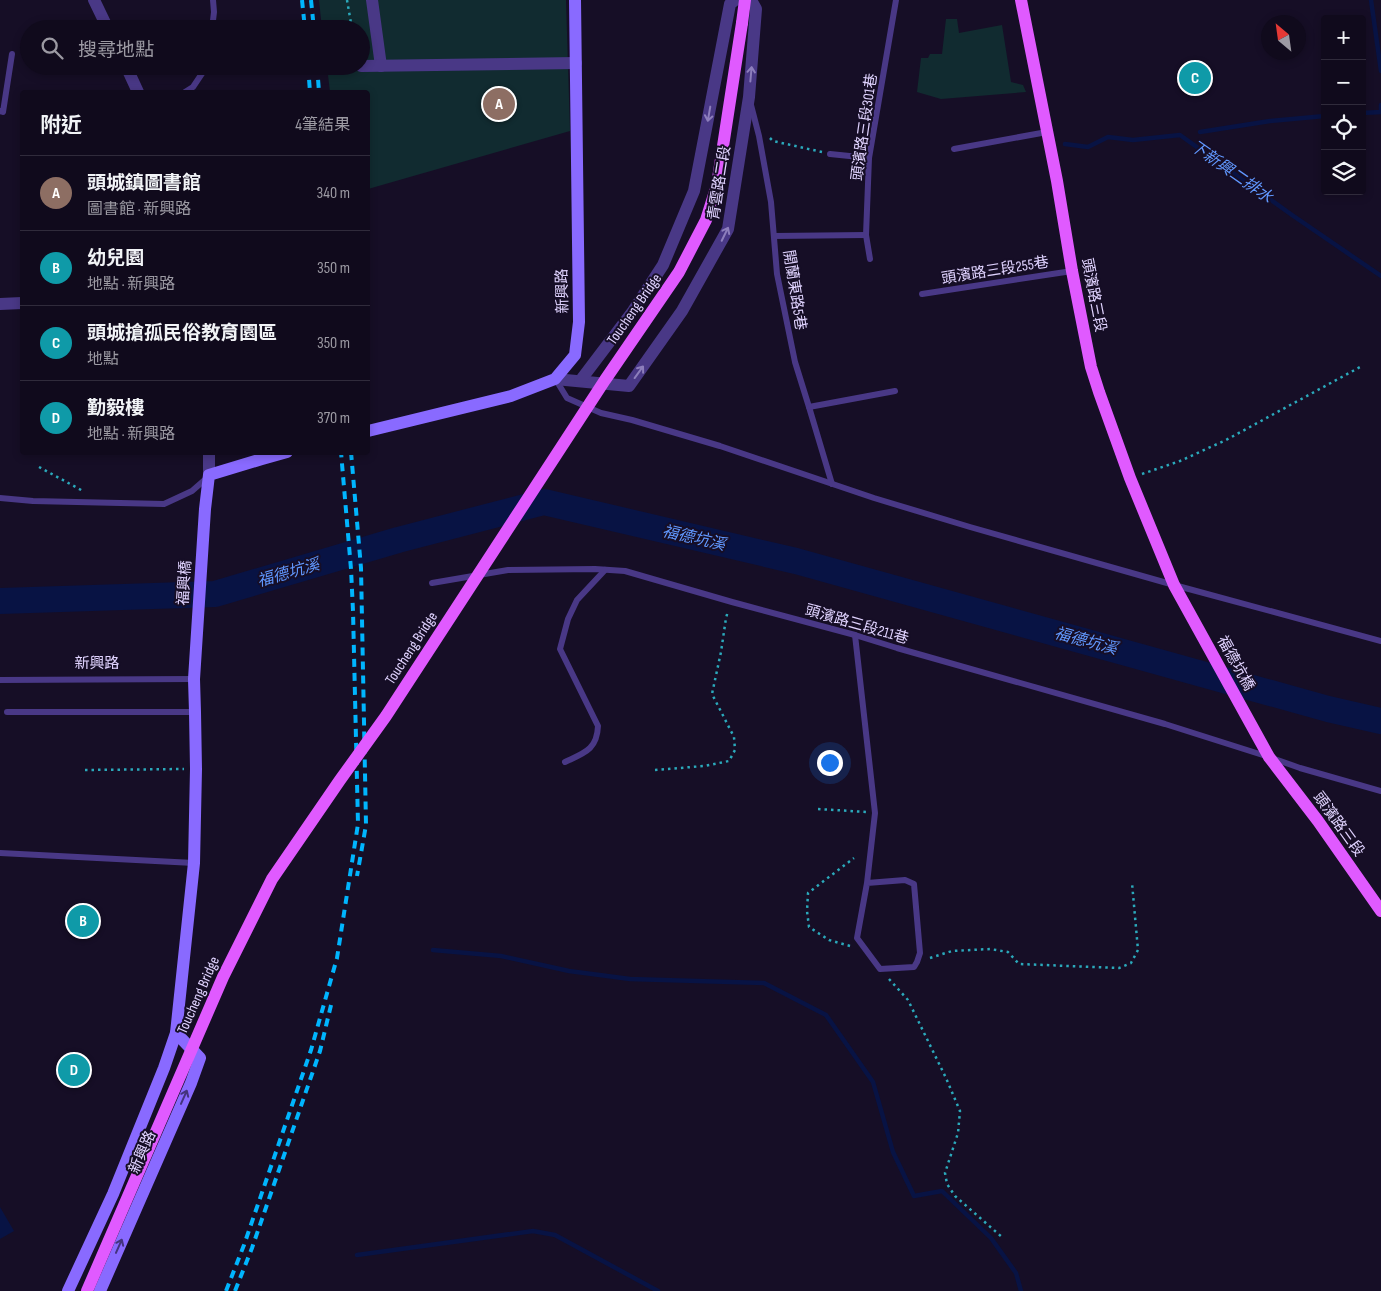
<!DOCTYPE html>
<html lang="zh-TW">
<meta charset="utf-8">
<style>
body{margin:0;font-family:"Sofia Sans Condensed","Noto Sans TC",sans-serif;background:#191325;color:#f1f3f6}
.controls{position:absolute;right:15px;top:15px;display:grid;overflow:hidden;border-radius:5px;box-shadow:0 2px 8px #0003}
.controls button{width:45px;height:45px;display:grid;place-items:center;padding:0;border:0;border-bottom:1px solid #302b3b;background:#100a1c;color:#f1f3f6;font:25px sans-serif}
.compass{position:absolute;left:1261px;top:15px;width:45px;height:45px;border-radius:50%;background:#100a1c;box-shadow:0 2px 8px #0003;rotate:331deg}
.you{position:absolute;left:829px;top:762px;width:18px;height:18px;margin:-12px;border:4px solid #fff;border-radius:50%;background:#1a73e8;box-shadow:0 0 0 8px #1a73e833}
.badge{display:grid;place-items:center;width:32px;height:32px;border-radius:50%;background:#1a73e8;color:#fff;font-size:16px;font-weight:700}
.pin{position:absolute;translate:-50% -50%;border:2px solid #fff;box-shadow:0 1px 5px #0006}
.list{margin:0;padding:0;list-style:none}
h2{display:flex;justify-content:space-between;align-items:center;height:65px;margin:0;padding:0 20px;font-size:21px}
h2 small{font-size:16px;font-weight:400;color:#9c9aa3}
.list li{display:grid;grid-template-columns:32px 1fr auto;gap:15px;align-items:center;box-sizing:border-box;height:75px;padding:0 20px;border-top:1px solid #302b3b}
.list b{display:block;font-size:19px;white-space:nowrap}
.list p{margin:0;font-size:16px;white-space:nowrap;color:#9c9aa3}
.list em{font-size:16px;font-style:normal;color:#9c9aa3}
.icon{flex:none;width:28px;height:28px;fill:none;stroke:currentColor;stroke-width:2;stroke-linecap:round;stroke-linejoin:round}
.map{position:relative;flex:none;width:1381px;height:1291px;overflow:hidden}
.search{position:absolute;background:#100a1c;box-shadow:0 2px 8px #0003;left:20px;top:20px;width:350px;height:55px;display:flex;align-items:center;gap:12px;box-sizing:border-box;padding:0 18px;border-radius:28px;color:#9c9aa3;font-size:19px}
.panel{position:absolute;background:#100a1c;box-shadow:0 2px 8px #0003;left:20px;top:90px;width:350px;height:365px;border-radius:5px}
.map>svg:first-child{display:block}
</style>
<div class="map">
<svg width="1381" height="1291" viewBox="0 0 1381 1291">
<rect width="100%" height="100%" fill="#160e26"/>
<g fill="#112b30">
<path d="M319,0h247l4,131 -202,58v-97h-38l-3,-26h34v-37h-39z"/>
<path d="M946,19h11l2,14 43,-8 9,57 12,3 3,7 -85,7 -24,-7 4,-34h7l2,-4h12z"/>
</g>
<path fill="#081344" d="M0,1207l14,24 -14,8z"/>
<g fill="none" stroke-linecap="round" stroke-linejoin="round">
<g stroke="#081344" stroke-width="4.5">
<path d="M1371,0l10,71"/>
<path d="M1362,113l19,-1v-7"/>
<path d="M1200,132l70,-11 55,-5"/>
<path d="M1065,144l23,3 20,-10 25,3 47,-5 112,80 89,61"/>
<path d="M433,950l68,6 68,15 61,8 134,4 62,32 47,67 20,70 21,44 28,-5 49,47 25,35 5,18"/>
<path d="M357,1255l176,-24 22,4 103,56"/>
</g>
<path stroke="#081344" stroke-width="26" d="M0,601l215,-7 183,-54 146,-38 252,59 532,148 53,12"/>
<g stroke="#2ba9bb" stroke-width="2.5" stroke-dasharray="2.5 4" stroke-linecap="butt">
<path d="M347,0l5,29"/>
<path d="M770,138l3,3 49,11"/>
<path d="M39,467l44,24"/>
<path d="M1142,474l38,-13 46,-21 136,-74"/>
<path d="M85,770l99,-1"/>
<path d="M655,770l49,-4 25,-5 6,-11 -1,-13 -22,-43 9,-42 5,-34 2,-7"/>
<path d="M818,809l48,3"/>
<path d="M850,946l-21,-6 -20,-13 -2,-16 1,-18 46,-35"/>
<path d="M930,958l22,-7 38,-2 18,3 11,12 100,4 12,-5 7,-13 -6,-67"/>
<path d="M889,979l19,21 38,78 14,33 -2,22 -13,40 2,11 8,12 48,42"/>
</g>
<g stroke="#493886" stroke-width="6">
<path d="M212,29l2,-17 -1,-12"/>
<path d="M185,92l8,-5 14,-21"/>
<path d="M751,105l8,31 12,66 6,72 18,88 14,45 23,77"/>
<path d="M0,111l3,1 9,-58"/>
<path d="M954,149l93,-17"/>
<path d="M830,154l39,4"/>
<path d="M774,236l92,-1"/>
<path d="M870,259l-4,-24 3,-77 27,-158"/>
<path d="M922,294l150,-23"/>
<path d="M556,380l11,18 34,15 31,7 88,26 154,52 96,29 204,58 207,56"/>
<path d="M809,407l86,-16"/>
<path d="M0,498l33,3 131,3 28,-13 16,-14"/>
<path d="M432,583l76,-13 87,-1 30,2 107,31 123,33 42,13 268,76 104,33 31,11 81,23"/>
<path d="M855,635l20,178 -8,70 -10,55 23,31 34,-2 3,-5 3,-9 -6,-69 -9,-4 -38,3"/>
<path d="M0,680l194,-1"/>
<path d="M7,712h188"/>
<path d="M565,762c19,-9 32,-12 33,-36l-38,-77 8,-30 9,-19 28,-30"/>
<path d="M0,853l194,10"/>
</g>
<g stroke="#493886" stroke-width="12">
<path d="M94,0l14,29"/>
<path d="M372,0l9,66"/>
<path d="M126,66l12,26"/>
<path d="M361,66l215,-3"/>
<path d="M0,304l22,-1"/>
<path d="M555,379l74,7 53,-75 46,-82 21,-132 7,-88 -5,-9"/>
<path d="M580,381l53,-70 30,-46 31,-74 36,-187 5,-4"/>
<path d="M209,475v-23"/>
</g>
<g stroke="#896aff" stroke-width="12">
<path d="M368,431l143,-35 44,-17 20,-24 4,-33 -4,-322"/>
<path d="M68,1291l45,-97 51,-126 12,-35 18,-170 2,-94 -1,-57 -1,-33 11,-170 4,-34 53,-16 25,-7"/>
<path d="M100,1291l91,-208 9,-25 -24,-25"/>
</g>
<g stroke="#e05aff" stroke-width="12">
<path d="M1021,0l36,181 15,90 19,96 8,25 31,86 44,107 95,172 49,64 63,90"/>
<path d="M742,23l3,-23"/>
</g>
<g stroke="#00b5fe" stroke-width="4" stroke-dasharray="8 6" stroke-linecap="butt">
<path d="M302,0l3,29"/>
<path d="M311,0l3,29"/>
<path d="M308,66l2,26"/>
<path d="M317,66l2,26"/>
<path d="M351,452l10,116 5,257 -9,51"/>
<path d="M226,1291l18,-46 67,-195 26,-92 21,-134 -5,-213 -2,-42 -10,-117"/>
<path d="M235,1291l17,-43 68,-197 12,-50"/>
</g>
<path stroke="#e05aff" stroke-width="12" d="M87,1291l136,-314 49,-98 68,-99 46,-64 219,-336 74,-108 27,-52 11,-35 25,-162"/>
</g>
<defs><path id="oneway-shaft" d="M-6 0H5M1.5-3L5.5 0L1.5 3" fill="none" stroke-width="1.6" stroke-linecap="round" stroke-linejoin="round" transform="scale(1.25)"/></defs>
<g stroke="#8d7ebc">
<use href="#oneway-shaft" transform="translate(751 74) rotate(-85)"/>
<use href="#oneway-shaft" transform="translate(709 114) rotate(100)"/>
<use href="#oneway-shaft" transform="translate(725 234) rotate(-64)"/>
<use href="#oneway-shaft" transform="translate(639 372) rotate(-54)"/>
</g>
<g stroke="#44337d">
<use href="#oneway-shaft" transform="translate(184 1097) rotate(-66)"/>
<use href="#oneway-shaft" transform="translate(119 1246) rotate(-66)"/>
</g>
<g text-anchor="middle" stroke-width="4" stroke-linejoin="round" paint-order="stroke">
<g font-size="15" fill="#e0d3ff" stroke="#160e26">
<text transform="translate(864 127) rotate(-82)" y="5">頭濱路三段301巷</text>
<text transform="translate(719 183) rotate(-81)" y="5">青雲路二段</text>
<text transform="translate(995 270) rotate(-9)" y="5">頭濱路三段255巷</text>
<text transform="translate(795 290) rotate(81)" y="5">開蘭東路5巷</text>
<text transform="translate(562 291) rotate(-91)" y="5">新興路</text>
<text transform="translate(1094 295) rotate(79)" y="5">頭濱路三段</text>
<text transform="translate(634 309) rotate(-55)" y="5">Toucheng Bridge</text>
<text transform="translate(184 583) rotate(-86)" y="5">福興橋</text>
<text transform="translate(857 624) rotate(16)" y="5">頭濱路三段211巷</text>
<text transform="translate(411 648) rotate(-57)" y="5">Toucheng Bridge</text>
<text x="97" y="668">新興路</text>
<text transform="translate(1236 663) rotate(61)" y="5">福德坑橋</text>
<text transform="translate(1339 824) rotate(54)" y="5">頭濱路三段</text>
<text transform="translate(198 995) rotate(-66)" y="5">Toucheng Bridge</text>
<text transform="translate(142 1152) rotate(-66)" y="5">新興路</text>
</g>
<g font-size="16" font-style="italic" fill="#6198ff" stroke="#160e26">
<text transform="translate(1232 171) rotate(35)" y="6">下新興二排水</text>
<text transform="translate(694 537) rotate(13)" y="6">福德坑溪</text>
<text transform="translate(288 572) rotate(-16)" y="6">福德坑溪</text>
<text transform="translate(1086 640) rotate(15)" y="6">福德坑溪</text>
</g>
</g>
</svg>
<div class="controls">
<button>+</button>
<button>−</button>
<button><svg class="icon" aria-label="locate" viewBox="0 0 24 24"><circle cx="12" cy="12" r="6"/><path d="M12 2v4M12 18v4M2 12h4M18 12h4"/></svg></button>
<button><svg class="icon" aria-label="layers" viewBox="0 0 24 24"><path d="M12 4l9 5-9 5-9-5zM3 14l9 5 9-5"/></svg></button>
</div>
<svg class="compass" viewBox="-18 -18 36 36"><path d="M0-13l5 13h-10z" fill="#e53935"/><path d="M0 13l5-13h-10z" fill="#9c9aa3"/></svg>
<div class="you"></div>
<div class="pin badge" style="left:499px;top:104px;background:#8d6e63">A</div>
<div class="pin badge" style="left:83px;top:921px;background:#0f9aa8">B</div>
<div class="pin badge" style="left:1195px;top:78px;background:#0f9aa8">C</div>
<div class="pin badge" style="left:74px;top:1070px;background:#0f9aa8">D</div>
<div class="search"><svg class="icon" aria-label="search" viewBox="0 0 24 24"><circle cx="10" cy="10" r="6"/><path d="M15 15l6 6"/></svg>搜尋地點</div>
<section class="panel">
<h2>附近<small>4筆結果</small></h2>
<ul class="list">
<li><span class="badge" style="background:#8d6e63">A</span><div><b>頭城鎮圖書館</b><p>圖書館 · 新興路</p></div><em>340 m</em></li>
<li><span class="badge" style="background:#0f9aa8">B</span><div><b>幼兒園</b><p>地點 · 新興路</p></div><em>350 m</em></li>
<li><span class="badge" style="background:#0f9aa8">C</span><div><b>頭城搶孤民俗教育園區</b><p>地點</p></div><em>350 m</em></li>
<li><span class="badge" style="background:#0f9aa8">D</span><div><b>勤毅樓</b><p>地點 · 新興路</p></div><em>370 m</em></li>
</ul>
</section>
</div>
